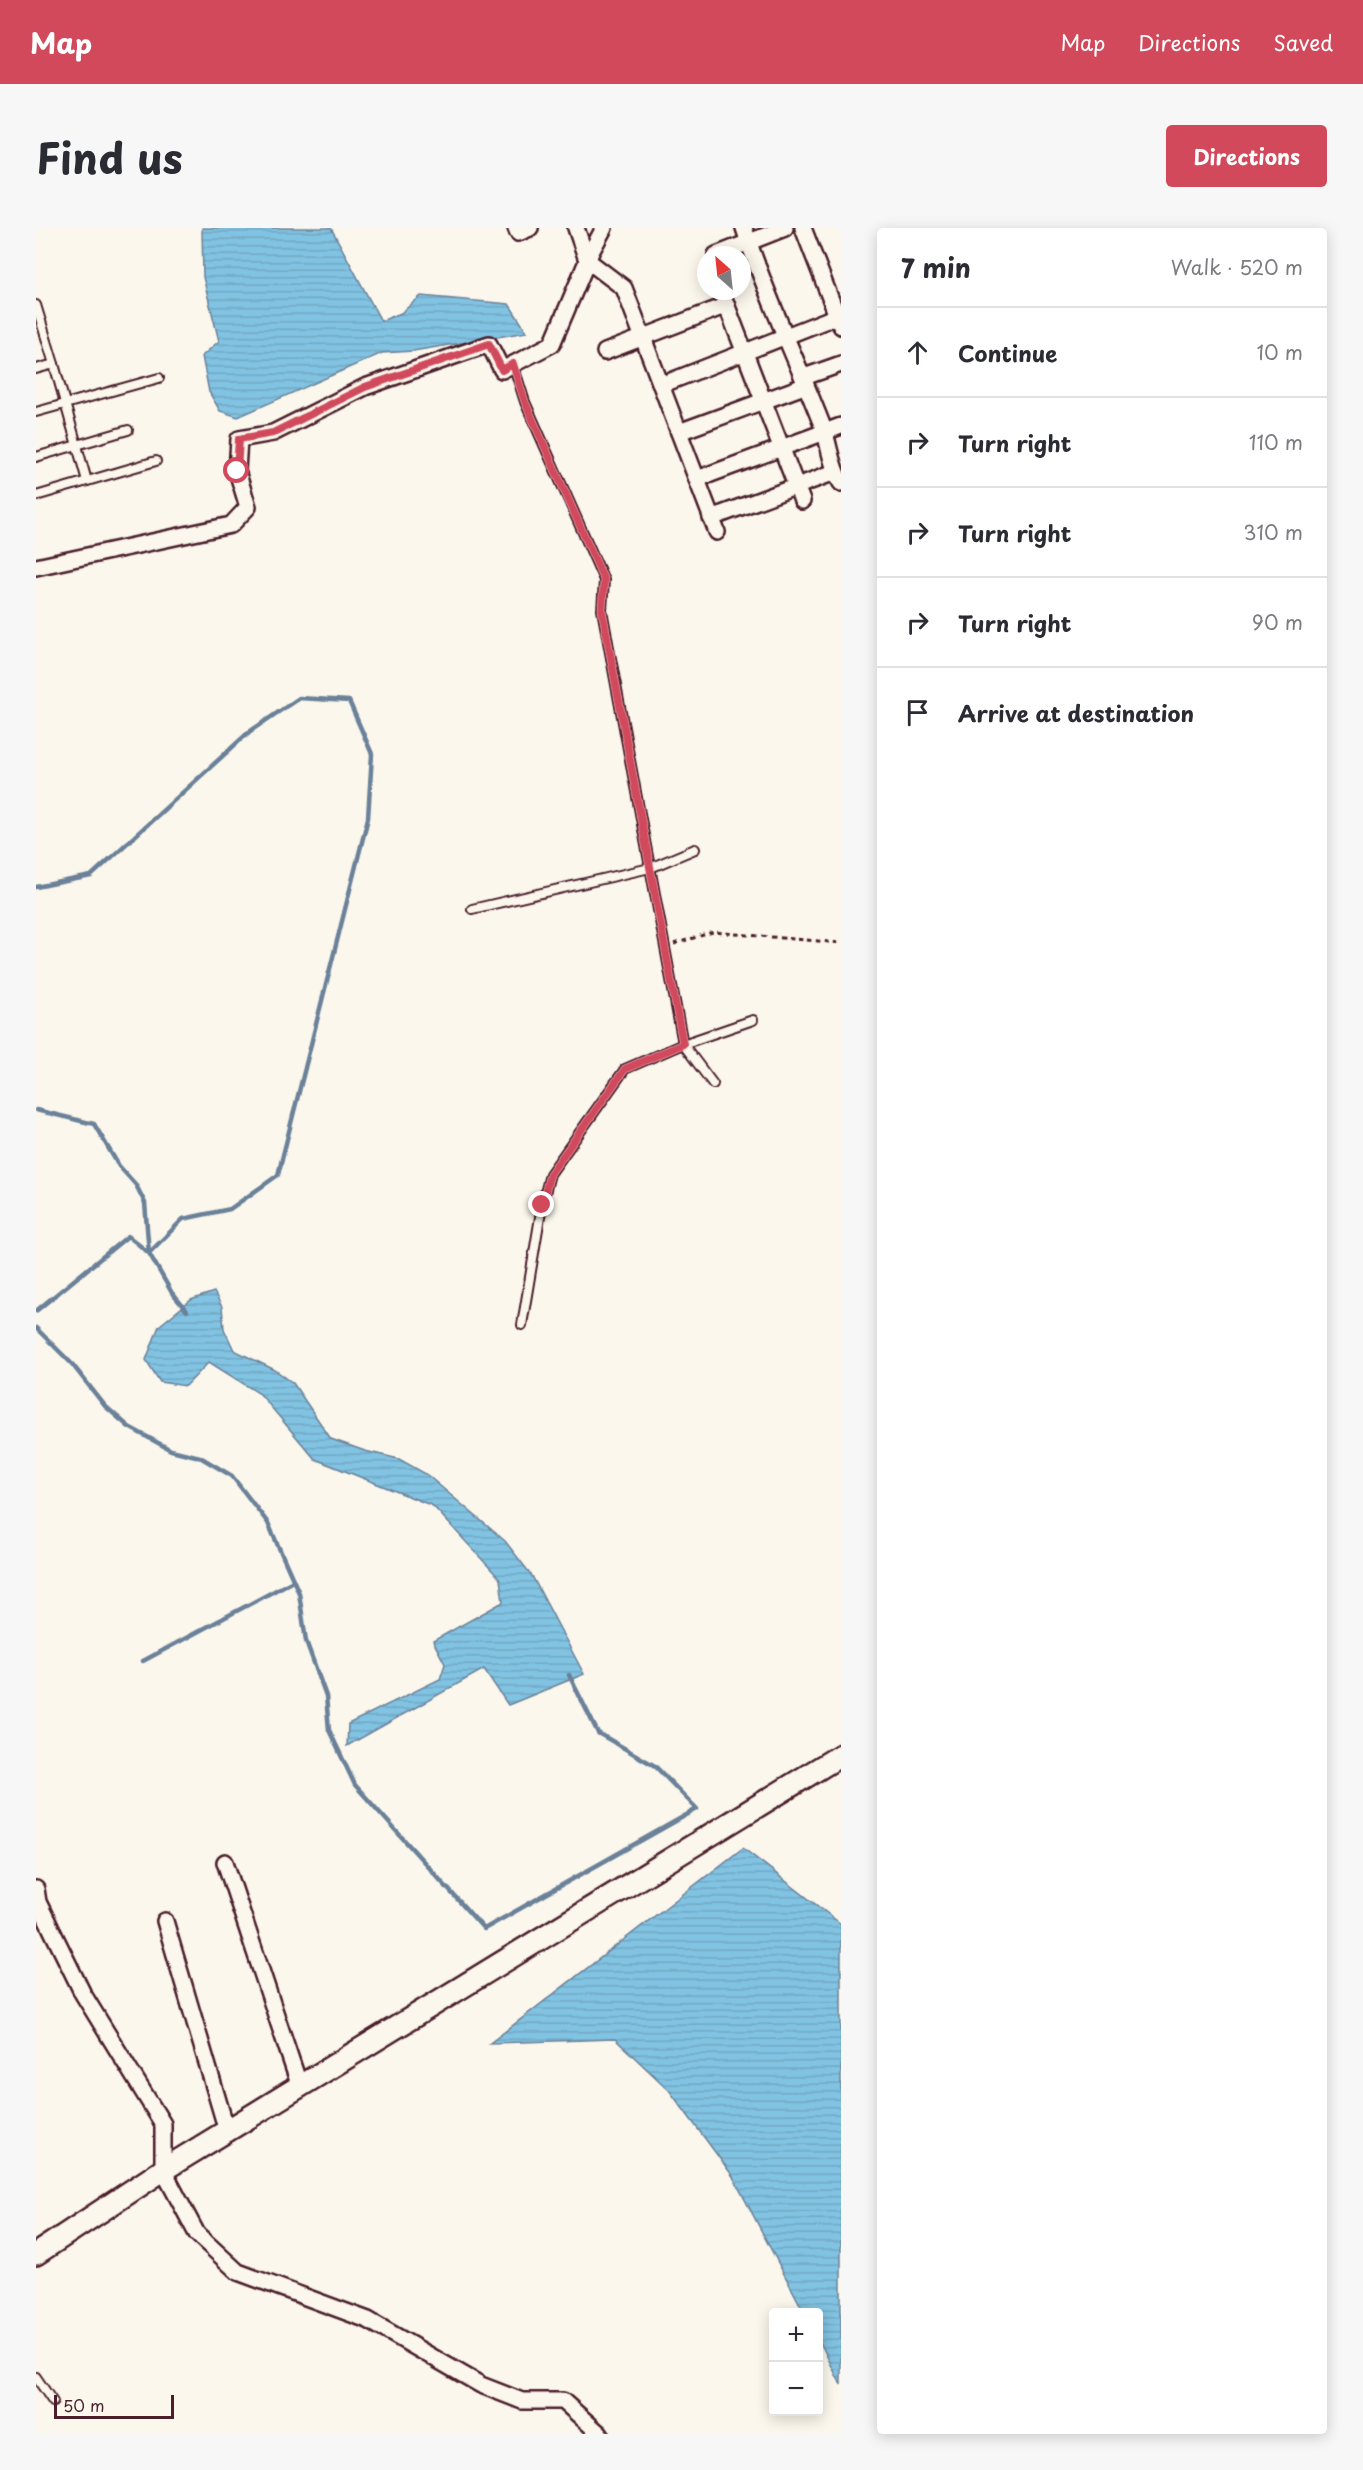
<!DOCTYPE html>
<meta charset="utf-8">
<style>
body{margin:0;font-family:"Playpen Sans",sans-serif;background:#f7f7f7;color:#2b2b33}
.controls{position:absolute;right:18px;bottom:18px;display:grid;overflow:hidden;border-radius:6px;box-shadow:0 3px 15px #0003}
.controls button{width:54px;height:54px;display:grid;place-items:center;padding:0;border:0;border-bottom:2px solid #e1e1e2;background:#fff;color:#2b2b33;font:30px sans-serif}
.compass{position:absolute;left:661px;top:18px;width:54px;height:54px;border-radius:50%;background:#fff;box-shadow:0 3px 15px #0003;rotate:333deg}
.scale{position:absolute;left:18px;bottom:15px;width:120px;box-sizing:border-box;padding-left:6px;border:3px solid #4a1f2b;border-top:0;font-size:16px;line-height:21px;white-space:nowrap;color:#4a1f2b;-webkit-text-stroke:4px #fbf7ec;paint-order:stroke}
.stop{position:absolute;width:18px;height:18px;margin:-14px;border:4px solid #d1495b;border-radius:50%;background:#fff}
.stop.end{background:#d1495b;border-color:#fff;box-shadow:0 2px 6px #0008}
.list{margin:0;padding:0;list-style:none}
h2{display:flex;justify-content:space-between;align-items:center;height:78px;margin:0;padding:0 24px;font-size:26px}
h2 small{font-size:20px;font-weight:400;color:#7c7c81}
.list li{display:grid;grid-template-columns:39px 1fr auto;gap:18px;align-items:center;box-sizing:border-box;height:90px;padding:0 24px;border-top:2px solid #e1e1e2}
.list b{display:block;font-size:22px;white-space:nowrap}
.list em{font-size:20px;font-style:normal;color:#7c7c81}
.icon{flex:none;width:33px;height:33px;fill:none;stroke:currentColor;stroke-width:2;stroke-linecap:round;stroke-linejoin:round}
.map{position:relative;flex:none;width:805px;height:2206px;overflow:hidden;border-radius:6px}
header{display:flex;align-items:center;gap:36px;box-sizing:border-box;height:84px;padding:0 30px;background:#d1495b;color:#fff}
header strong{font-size:28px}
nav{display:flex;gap:33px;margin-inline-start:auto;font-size:21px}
.intro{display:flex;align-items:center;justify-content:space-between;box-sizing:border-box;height:144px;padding:0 36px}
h1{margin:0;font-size:42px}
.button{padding:15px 27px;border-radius:6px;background:#d1495b;color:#fff;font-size:21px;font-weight:700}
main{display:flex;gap:36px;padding:0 36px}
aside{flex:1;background:#fff;border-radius:6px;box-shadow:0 3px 15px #0003}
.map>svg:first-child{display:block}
</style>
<header>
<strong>Map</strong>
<nav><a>Map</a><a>Directions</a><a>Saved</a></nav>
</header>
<div class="intro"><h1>Find us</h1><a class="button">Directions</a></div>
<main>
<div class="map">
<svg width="805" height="2206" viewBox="0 0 805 2206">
<defs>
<pattern id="water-rules" width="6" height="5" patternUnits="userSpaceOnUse" patternTransform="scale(1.5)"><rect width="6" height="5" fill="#81c3e2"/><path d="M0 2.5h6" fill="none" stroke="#71a7c2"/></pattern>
</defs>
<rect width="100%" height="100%" fill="#fbf7ec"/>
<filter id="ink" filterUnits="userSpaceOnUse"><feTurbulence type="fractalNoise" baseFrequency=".0167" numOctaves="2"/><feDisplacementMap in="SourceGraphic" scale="12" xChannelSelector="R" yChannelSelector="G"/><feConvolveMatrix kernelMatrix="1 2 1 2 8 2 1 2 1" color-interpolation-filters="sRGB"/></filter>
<g filter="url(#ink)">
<g fill="url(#water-rules)" stroke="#6b8199" stroke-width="1.5">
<path d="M166,0h129l50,93 20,-8 20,-17 88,8 18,28 -114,19 -31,2 -144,64 -18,-6 -11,-19 -7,-36 17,-15 -16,-64z"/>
<path d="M178,1064l8,15 2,22 10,21 41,20 18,13 38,56 34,12 34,8 27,15 79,67 27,35 52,98 -76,31 -24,-36 -137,77 1,-22 92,-45 5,-15 -12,-23 70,-39 -3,-23 -67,-73 -118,-47 -55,-65 -51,-32 -23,24 -26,-4 -14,-22 13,-34 32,-26z"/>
<path d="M707,1620l98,76v461l-22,-45 -1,-28h-14l-72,-137 -63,-85 -54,-51 -125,4z"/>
</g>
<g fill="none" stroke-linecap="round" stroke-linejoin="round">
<g stroke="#6b8199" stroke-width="4.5">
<path d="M0,659l55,-11 158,-144 50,-34 50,3 23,53 -4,64 -90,357 -48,34 -47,10 -34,34 23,40 15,18"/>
<path d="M0,882l58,14 25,42 17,19 9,18 4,50 -21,-17 -92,75"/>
<path d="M0,1100l36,36 33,42 24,21 42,23 29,7 32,19 36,47 31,70 7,48 20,55 3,34 26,55 129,144 213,-120 -42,-43 -57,-33 -29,-58"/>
<path d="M107,1433l150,-80"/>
</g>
<defs>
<g id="lane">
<path d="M0,77l18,59 -18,5"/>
<path d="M18,136l33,117"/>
<path d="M477,136l12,38 79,178 -2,30 81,434 -58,25 -75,105 -8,31 -20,120"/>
<path d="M0,184l123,-34"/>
<path d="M0,229l92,-27"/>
<path d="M0,268l120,-35"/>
<path d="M436,681l178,-41 45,-19"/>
<path d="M677,856l-30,-40 70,-24"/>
<path d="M0,2149l17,25"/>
</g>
<g id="street">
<path d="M480,0l2,5 12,-5"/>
<path d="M540,0l11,32 37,28 93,244"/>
<path d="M708,0c22,69 54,134 80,202 6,18 7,36 17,53"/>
<path d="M767,0l38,98"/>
<path d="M680,27l69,-27"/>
<path d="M685,63l81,210"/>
<path d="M569,124l122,-47"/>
<path d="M625,157l176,-69"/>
<path d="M643,204l125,-46 3,-10 34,-12"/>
<path d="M661,251l144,-53"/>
<path d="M675,290l124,-46"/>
<path d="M0,339l195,-42 17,-18 -11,-36 2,-32 34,-6 92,-46 124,-43 13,26 50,-26 39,-92 13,-24"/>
<path d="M189,1634l75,225"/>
<path d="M0,1661l2,13 45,92 80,130v46l34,64 41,38 130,48 113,65 41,16h41l37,33"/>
<path d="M129,1693l62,210"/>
</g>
<path id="secondary" d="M0,2026l127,-84 678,-415"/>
</defs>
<use href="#lane" stroke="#4a1f2b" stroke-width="12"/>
<use href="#street" stroke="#4a1f2b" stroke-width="20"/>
<use href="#secondary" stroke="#4a1f2b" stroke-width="26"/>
<path stroke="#4a1f2b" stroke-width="3" stroke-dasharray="4.5 4.5" stroke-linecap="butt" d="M638,716l39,-12 128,11"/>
<use href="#lane" stroke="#fbf7ec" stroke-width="8"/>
<use href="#street" stroke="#fbf7ec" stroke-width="15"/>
<use href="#secondary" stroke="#fbf7ec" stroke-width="21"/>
</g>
</g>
<g fill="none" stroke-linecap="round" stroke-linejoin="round" filter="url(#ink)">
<path stroke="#d1495b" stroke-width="8" d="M201,243l2,-32 34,-6 92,-46 124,-43 13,26 11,-6 12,38 79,178 -2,30 81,434 -58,25 -75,105 -8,31"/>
</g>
</svg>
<div class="controls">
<button>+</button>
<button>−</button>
</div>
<svg class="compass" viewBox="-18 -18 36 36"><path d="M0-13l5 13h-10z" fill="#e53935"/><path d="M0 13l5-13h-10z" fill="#7c7c81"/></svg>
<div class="scale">50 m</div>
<div class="stop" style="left:201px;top:243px"></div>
<div class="stop end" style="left:506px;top:977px"></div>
</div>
<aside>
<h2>7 min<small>Walk · 520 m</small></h2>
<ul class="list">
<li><svg class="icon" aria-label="ahead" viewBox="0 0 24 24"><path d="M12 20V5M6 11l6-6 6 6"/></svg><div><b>Continue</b></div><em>10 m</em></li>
<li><svg class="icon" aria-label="right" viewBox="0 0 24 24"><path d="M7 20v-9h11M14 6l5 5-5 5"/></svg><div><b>Turn right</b></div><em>110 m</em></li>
<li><svg class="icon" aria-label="right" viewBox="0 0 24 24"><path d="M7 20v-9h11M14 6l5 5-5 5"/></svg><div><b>Turn right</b></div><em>310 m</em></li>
<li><svg class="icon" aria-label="right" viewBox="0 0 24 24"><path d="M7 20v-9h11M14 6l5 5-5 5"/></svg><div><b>Turn right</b></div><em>90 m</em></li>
<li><svg class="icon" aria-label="arrive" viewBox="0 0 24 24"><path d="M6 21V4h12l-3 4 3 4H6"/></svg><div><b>Arrive at destination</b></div></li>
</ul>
</aside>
</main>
